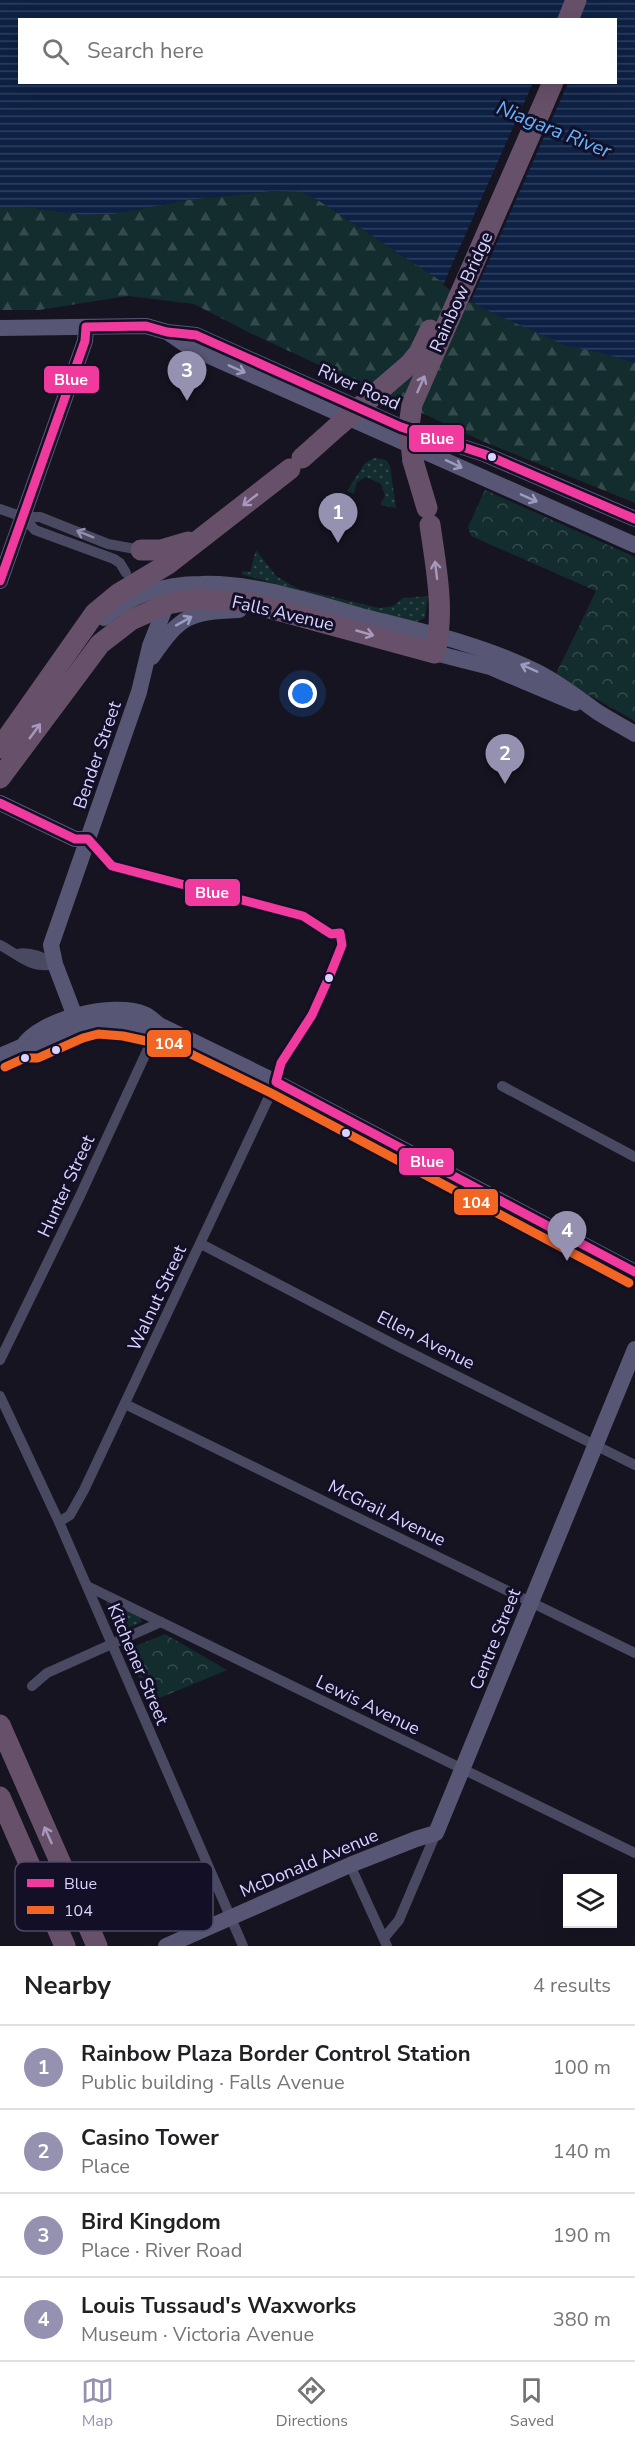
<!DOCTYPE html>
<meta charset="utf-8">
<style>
body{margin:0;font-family:"Nunito Sans",sans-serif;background:#f6f6f6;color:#202124}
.controls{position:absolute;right:18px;bottom:18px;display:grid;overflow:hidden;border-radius:0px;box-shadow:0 6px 24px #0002}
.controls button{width:54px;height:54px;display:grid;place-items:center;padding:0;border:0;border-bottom:2px solid #e0e0e0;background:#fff;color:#202124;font:30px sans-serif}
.you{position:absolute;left:303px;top:694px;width:21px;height:21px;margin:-15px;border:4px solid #fff;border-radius:50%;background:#1a73e8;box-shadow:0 0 0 9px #1a73e833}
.badge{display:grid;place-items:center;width:39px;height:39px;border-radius:50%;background:#9591b1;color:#fff;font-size:20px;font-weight:700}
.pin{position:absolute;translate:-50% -50px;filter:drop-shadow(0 2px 3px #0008)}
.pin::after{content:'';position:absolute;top:32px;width:21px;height:18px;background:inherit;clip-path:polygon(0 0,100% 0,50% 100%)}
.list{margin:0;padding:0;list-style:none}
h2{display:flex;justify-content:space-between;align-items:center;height:78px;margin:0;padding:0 24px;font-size:26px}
h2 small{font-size:20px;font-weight:400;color:#757577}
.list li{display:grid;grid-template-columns:39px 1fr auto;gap:18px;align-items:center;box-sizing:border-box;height:84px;padding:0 24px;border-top:2px solid #e0e0e0}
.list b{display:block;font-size:22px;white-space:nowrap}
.list p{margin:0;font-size:20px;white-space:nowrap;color:#757577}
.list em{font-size:20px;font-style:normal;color:#757577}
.icon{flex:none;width:33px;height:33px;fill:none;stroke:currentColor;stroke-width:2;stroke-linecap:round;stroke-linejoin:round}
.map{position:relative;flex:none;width:635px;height:1946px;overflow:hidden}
.search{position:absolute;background:#fff;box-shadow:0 6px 24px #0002;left:18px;right:18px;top:18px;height:66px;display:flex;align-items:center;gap:15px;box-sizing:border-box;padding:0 21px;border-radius:0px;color:#757577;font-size:22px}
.sheet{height:414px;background:#fff}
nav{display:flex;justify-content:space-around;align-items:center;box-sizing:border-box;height:84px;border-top:2px solid #e0e0e0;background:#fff;font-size:16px;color:#757577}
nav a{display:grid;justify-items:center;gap:3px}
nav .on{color:#9591b1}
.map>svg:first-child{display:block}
</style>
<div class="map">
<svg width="635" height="1946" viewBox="0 0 635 1946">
<defs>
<pattern id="grass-dots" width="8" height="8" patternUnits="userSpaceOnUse" patternTransform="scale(1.5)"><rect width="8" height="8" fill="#132c2d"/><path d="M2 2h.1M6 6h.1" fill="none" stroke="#354a4c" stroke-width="1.8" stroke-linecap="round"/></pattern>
<pattern id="forest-firs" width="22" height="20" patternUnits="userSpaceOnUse" patternTransform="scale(1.5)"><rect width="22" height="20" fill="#132c2d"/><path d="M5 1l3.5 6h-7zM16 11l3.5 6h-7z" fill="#354a4c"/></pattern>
<pattern id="park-crowns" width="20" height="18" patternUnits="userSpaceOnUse" patternTransform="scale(1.5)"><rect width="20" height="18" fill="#132c2d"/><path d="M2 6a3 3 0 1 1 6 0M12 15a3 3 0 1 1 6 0" fill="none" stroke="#354a4c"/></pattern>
<pattern id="water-rules" width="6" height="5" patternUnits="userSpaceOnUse" patternTransform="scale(1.5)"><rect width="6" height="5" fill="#0d2144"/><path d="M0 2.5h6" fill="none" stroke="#304060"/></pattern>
</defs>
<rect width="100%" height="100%" fill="#161421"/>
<g fill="url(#grass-dots)">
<path d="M374,458l12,2 4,6 6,42 -16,-3 5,-9 -4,-12 -15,-7 -9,5 -3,12 -7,-3 18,-28z"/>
<path d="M256,550l20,26 26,15 3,-1 74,18 14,-2 10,-8 25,-2 -3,22 -14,6 -170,-50 2,-3 7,1z"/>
<path d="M107,1601l33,16 2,5 -23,10 -13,-29z"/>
</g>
<path fill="url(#forest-firs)" d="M273,191l29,1 16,8 164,108 153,55v140l-153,-62 -234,-109 -54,-28 -66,-8 -89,14h-39v-103h27l56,8 31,-1 73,-14z"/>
<g fill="url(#park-crowns)">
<path d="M485,490l150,67v164l-80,-45 41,-85 -125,-55 -3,-9z"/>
<path d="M165,1634l62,36 -77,32 -24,-52z"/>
</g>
<path fill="url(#water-rules)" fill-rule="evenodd" d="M0,0h635v363l-29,-9 -42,-9 -82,-37 -164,-108 -16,-8 -29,-1 -86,9 -73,14 -31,1 -56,-8h-27zM20,20h596v62h-596z"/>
<path fill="#161421" d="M533,83h35l-98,220 -27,-18z"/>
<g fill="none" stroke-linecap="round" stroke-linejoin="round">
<g stroke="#4a4962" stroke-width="10">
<path d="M0,509l23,8h17l68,27 33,6"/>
<path d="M23,517l12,13 79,29 6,4 6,10"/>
<path d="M0,945c19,10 32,25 55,19"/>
<path d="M17,954c13,-3 27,4 38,10"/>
<path d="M502,1086l133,71"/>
<path d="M201,1244l198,103 236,118"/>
<path d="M0,1360l79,-162 80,-173"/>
<path d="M0,1396l59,126 184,424"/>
<path d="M125,1404l510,249"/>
<path d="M59,1522l11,-7 14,-25 192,-408"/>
<path d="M87,1586l548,267"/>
<path d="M32,1686l15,-13 114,-51"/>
<path d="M350,1865l37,81"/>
<path d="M384,1938l15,-18 37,-87"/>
</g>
<g stroke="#575674" stroke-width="16">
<path d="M0,328l146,-2 21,6 29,3 205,92 83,27 151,65"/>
<path d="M170,334l19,13 446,198"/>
<path d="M0,581l85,-240 1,-14"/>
<path d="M104,618c28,-24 61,-34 97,-34 52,-2 110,18 160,32 59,15 120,28 174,55 23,11 40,25 61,40 12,8 26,15 39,23"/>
<path d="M435,653l55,14 85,36"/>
<path d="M152,657c29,-42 37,-45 87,-47"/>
<path d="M0,803l75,36h13"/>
<path d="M79,1027l-24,-63 -4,-19 88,-253 11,-46 19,-48"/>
<path d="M23,1046c17,-27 91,-45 121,-32 6,2 11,8 15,11l117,57 359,190"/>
<path d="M0,1056l23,-10 11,1 45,-20 18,-5 28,2 22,5 12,-4"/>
<path d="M166,1946l184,-81 66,-26 20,-6 199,-484"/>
</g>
<g stroke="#67516a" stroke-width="21">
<path d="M568,20l8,-20"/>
<path d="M540,112l13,-30"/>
<path d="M302,458l37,-33"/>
<path d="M413,461l14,47"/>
<path d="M141,550h20l27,-8"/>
<path d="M0,748l95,-135 23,-19 50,-30 122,-95"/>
<path d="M0,778l100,-134 31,-24 36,-16 29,-5 55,4 184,50c10,-42 1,-86 -5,-128"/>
<path d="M0,1725l97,221"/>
<path d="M0,1797l65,149"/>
</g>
<g stroke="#67516a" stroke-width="21">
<path d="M339,425l71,-61 9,-11 11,-23"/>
<path d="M413,461l-4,-34 3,-23 128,-292"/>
</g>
<defs>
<g id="bus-1">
<path d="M0,581l85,-240 1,-14 60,-1 21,6 29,3 205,92 83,27 151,65"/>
<path d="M0,803l75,36h13l24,27 191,50 28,18 9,-1 2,12 -12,30 -18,40 -31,48 -5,19 359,190"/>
</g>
<path id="bus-2" d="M5,1067l20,-9h13l45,-20 15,-4 25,2 23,5 12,-3 113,55 358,190"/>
</defs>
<use href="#bus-1" stroke="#130f26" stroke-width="14"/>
<use href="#bus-2" stroke="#130f26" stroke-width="14"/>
<use href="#bus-1" stroke="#f13a9d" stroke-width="9"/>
<use href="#bus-2" stroke="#f26522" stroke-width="9"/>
</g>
<defs><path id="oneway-shaft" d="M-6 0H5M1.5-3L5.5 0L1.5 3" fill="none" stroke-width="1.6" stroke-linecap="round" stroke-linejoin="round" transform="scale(1.5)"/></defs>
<g stroke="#9e9bc0">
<use href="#oneway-shaft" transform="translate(237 369) rotate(24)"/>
<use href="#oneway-shaft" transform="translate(454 464) rotate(25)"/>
<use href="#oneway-shaft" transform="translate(529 498) rotate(24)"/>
<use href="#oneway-shaft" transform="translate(184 621) rotate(-29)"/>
<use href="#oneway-shaft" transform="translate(529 668) rotate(-156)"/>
</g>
<g stroke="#a699bc">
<use href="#oneway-shaft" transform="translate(421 384) rotate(-66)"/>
<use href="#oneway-shaft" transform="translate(250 500) rotate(142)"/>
<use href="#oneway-shaft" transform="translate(436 570) rotate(-97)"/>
<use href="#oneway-shaft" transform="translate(365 633) rotate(16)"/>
<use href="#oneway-shaft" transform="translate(35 731) rotate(-54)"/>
<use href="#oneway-shaft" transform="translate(48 1835) rotate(-114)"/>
</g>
<use stroke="#928eb0" href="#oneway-shaft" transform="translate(85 534) rotate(-158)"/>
<g fill="#d9d4ff" stroke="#130f26" stroke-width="2">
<circle cx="492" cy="457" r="5"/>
<circle cx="329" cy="978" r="5"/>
<circle cx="56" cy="1050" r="5"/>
<circle cx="25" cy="1058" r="5"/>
<circle cx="346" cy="1133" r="5"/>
</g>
<g text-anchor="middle" stroke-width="6" stroke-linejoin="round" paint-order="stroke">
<g font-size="18" fill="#d9d4ff" stroke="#130f26">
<text transform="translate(461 292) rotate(-66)" y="6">Rainbow Bridge</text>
<text transform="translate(359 387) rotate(24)" y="6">River Road</text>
<text transform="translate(283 613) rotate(13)" y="6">Falls Avenue</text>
<text transform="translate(97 755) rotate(-71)" y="6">Bender Street</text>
<text transform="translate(66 1186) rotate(-65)" y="6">Hunter Street</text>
<text transform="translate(157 1298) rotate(-65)" y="6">Walnut Street</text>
<text transform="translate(426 1340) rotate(27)" y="6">Ellen Avenue</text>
<text transform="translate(387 1513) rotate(26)" y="6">McGrail Avenue</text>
<text transform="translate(495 1639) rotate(-68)" y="6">Centre Street</text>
<text transform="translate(138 1664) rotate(67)" y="6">Kitchener Street</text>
<text transform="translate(368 1705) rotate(26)" y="6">Lewis Avenue</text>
<text transform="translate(309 1863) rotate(-23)" y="6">McDonald Avenue</text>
</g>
<g font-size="20" font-style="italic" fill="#62b6ff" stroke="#130f26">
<text transform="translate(554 129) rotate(22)" y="7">Niagara River</text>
</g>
</g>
<rect x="15" y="1862" width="198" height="69" rx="9" fill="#130f26" stroke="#4e4a67" stroke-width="1.5"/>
<rect x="27" y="1879" width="27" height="8" fill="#f13a9d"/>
<rect x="27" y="1906" width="27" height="8" fill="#f26522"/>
<g font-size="16" fill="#d9d4ff">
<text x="64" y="1889">Blue</text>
<text x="64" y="1916">104</text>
</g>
<g stroke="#130f26" stroke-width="2">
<rect x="43" y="365" width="57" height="29" rx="6" fill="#f13a9d"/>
<rect x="408" y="424" width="57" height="29" rx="6" fill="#f13a9d"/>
<rect x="184" y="878" width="57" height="29" rx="6" fill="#f13a9d"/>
<rect x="146" y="1029" width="46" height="29" rx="6" fill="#f26522"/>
<rect x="398" y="1147" width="57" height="29" rx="6" fill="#f13a9d"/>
<rect x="453" y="1188" width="46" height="28" rx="6" fill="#f26522"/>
</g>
<g font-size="16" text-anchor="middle" font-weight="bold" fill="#fff">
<text x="71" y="385">Blue</text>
<text x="437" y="444">Blue</text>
<text x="212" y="898">Blue</text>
<text x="169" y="1049">104</text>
<text x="427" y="1167">Blue</text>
<text x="476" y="1208">104</text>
</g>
</svg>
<div class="controls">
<button><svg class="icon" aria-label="layers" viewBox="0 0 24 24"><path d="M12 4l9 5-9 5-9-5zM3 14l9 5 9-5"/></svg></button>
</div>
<div class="you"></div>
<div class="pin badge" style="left:338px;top:543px">1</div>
<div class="pin badge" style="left:505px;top:784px">2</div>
<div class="pin badge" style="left:187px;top:401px">3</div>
<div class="pin badge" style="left:567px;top:1261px">4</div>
<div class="search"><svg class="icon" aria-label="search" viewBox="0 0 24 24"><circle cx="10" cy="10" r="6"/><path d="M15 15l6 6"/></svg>Search here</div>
</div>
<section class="sheet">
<h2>Nearby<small>4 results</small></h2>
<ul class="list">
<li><span class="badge">1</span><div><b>Rainbow Plaza Border Control Station</b><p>Public building · Falls Avenue</p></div><em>100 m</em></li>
<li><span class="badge">2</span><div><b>Casino Tower</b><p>Place</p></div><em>140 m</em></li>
<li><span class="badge">3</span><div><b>Bird Kingdom</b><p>Place · River Road</p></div><em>190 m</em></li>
<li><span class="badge">4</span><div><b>Louis Tussaud's Waxworks</b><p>Museum · Victoria Avenue</p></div><em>380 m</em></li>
</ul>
</section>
<nav>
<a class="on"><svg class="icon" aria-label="map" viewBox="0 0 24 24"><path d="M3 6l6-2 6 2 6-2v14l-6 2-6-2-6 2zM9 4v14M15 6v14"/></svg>Map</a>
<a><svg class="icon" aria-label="directions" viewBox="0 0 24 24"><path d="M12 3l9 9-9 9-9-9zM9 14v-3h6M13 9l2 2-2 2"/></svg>Directions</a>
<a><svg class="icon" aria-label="saved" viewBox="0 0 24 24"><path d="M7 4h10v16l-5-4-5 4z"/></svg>Saved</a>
</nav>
